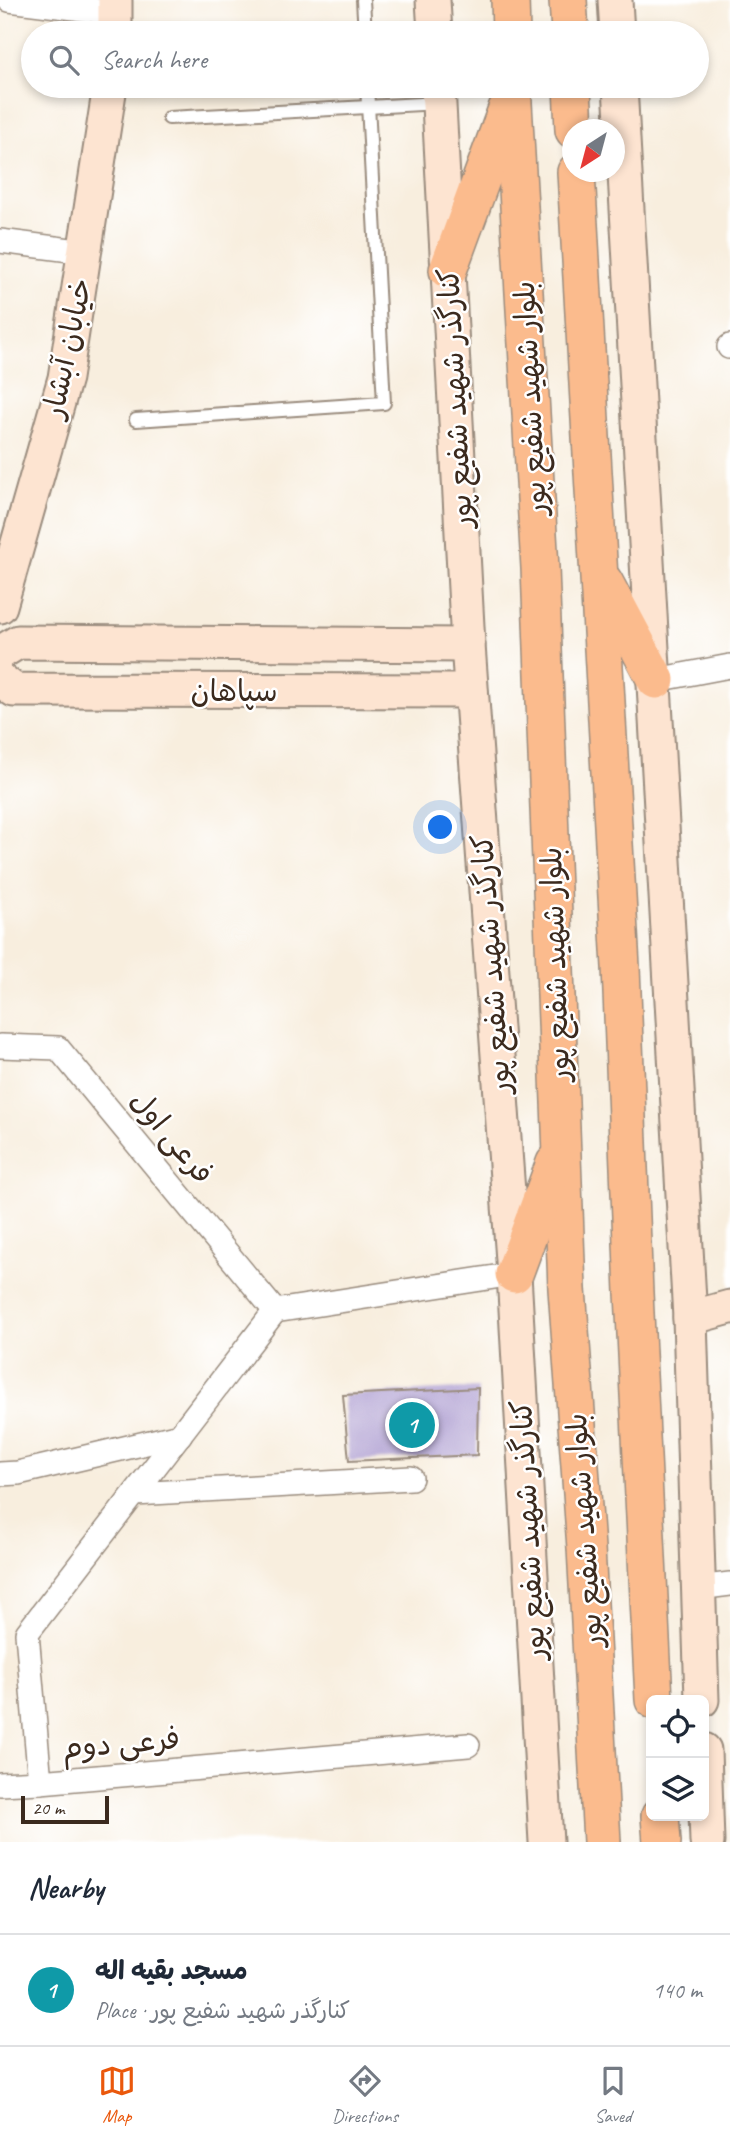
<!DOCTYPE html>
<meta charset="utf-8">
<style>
body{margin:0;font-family:Caveat,"Playpen Sans Arabic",sans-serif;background:#f2f2f3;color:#1f2937}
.controls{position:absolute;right:21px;bottom:21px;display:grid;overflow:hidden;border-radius:10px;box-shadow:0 4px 10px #0003}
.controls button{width:63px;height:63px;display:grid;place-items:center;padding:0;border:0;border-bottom:2px solid #e0e1e3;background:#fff;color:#1f2937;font:35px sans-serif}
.compass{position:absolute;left:562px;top:119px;width:63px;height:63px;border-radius:50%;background:#fff;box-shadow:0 4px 10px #0003;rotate:216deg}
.scale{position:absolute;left:21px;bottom:18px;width:88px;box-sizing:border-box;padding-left:7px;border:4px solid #3b2a1e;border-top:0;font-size:19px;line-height:24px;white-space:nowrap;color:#3b2a1e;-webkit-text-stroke:5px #fff;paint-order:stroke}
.you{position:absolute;left:441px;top:828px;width:24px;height:24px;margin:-18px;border:5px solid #fff;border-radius:50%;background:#1a73e8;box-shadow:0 0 0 10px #1a73e833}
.badge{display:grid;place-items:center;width:46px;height:46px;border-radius:50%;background:#ea580c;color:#fff;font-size:23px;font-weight:700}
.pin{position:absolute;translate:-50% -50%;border:4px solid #fff;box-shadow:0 2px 7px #0006}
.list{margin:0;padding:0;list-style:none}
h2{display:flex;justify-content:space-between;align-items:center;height:91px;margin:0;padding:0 28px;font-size:30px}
h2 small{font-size:23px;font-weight:400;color:#747a83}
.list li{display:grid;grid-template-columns:46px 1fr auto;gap:21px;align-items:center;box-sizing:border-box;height:112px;padding:0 28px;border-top:2px solid #e0e1e3}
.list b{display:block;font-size:26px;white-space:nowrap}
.list p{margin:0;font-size:23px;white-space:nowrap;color:#747a83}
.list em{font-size:23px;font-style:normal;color:#747a83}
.icon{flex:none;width:38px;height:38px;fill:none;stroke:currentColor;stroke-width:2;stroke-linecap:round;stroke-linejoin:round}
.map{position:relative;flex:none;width:730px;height:1842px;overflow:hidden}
.search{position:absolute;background:#fff;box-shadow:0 4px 10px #0003;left:21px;right:21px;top:21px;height:77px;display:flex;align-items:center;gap:18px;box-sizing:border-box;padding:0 24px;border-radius:38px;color:#747a83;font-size:26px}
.sheet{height:203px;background:#fff}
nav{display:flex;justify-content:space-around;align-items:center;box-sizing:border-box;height:98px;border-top:2px solid #e0e1e3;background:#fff;font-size:19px;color:#747a83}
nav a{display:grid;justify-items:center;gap:4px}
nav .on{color:#ea580c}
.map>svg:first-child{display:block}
</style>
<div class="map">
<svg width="730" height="1842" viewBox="0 0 730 1842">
<rect width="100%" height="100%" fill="#fff"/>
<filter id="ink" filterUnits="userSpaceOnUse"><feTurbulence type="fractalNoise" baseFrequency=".0143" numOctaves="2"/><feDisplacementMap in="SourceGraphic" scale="14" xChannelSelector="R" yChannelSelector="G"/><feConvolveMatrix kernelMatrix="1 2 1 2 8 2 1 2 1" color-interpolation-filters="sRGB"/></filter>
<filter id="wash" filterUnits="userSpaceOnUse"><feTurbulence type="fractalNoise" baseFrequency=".00686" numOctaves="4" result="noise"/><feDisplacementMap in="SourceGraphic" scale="28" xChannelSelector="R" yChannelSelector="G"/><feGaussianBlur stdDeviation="1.57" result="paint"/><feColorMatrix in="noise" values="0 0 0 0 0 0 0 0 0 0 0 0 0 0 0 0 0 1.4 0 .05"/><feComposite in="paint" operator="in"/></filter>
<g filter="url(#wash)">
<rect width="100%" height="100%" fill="#f8eede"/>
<g id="blocks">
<path fill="#b6a7d5" d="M478,1388l-1,67 -128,6 -6,-66z"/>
</g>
</g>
<g filter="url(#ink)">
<use href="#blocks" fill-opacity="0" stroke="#9a8c7e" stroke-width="2"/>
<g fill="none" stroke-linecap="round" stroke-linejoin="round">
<defs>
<g id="lane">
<path d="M363,0l2,33"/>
<path d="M169,118l270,-15"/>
<path d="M136,420l248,-17 -17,-317"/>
</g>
<g id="street">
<path d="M9,0l106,13"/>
<path d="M0,241l86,11"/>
<path d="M729,347l1,-1"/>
<path d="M656,680l74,-14"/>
<path d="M0,1046l58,2 217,263"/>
<path d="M275,1311l-248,322 13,149 428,-37"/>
<path d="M275,1311l239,-37"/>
<path d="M0,1474l18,-1 162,-38"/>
<path d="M135,1494l276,-16"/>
<path d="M698,1588l32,-4"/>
<path d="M0,1784l40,-2"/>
</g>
<g id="secondary">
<path d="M115,0v33"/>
<path d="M433,0l2,33"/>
<path d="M615,0l2,33"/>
<path d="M438,86l30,559 46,629 32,568"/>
<path d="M620,86l70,1232 12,382"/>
<path d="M0,606l65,-228 45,-292"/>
<path d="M0,653l18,-11 450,3"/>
<path d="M0,679l14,11 457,1"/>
<path d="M690,1318l40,-11"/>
<path d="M704,1750l3,92"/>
</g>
<g id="primary">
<path d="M510,0l1,33"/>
<path d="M568,0l2,33"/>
<path d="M512,86l28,482 27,721 19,259 16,294"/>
<path d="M572,86l2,44"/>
<path d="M576,172l45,795 13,326 20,407"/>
<path d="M448,270l59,-161"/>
<path d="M604,582l52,98"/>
<path d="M514,1274l41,-111"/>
<path d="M660,1816l2,26"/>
</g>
</defs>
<use href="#lane" stroke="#9a8c7e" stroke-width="16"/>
<use href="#street" stroke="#9a8c7e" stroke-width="26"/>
<use href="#secondary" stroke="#9a8c7e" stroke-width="37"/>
<use href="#primary" stroke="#9a8c7e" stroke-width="40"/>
<use href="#lane" stroke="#fff" stroke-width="12"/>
<use href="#street" stroke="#fff" stroke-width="23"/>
<use href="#secondary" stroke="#fde4d1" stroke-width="33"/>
<use href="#primary" stroke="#fbbb8d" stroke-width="37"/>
</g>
</g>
<g text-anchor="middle" stroke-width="5" stroke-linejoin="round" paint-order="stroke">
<g font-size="30" fill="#3b2a1e" stroke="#fff">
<text transform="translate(67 348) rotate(-78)" y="10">خیابان آبشار</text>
<text transform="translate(455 398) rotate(-93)" y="10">کنارگذر شهید شفیع پور</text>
<text transform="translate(530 398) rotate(-93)" y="10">بلوار شهید شفیع پور</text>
<text x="234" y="701">سپاهان</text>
<text transform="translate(491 964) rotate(-94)" y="10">کنارگذر شهید شفیع پور</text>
<text transform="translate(555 964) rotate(-92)" y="10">بلوار شهید شفیع پور</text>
<text transform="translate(172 1137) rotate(50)" y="10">فرعی اول</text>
<text transform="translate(528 1530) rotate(-93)" y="10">کنارگذر شهید شفیع پور</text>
<text transform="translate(584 1530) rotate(-94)" y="10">بلوار شهید شفیع پور</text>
<text transform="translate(121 1743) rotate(-5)" y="10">فرعی دوم</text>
</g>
</g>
</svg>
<div class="controls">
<button><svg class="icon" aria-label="locate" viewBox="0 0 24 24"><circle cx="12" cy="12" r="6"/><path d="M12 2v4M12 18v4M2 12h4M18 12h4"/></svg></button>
<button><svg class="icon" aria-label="layers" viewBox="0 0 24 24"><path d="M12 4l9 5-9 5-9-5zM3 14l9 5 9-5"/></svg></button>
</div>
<svg class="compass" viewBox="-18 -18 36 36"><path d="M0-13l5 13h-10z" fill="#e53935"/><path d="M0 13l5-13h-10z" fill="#747a83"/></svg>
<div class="scale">20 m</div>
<div class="you"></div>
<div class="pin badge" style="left:412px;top:1425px;background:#0f9aa8">1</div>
<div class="search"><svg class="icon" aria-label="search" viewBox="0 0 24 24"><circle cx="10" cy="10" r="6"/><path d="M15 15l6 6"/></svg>Search here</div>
</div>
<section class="sheet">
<h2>Nearby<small></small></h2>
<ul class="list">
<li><span class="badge" style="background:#0f9aa8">1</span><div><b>مسجد بقیه اله</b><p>Place · کنارگذر شهید شفیع پور</p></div><em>140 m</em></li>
</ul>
</section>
<nav>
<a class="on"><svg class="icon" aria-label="map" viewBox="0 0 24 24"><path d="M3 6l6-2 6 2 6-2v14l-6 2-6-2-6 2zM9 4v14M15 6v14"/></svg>Map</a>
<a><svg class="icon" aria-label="directions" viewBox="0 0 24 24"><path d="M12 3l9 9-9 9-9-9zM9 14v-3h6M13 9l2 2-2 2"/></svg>Directions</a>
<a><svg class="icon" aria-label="saved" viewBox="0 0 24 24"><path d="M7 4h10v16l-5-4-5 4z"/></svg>Saved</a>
</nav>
